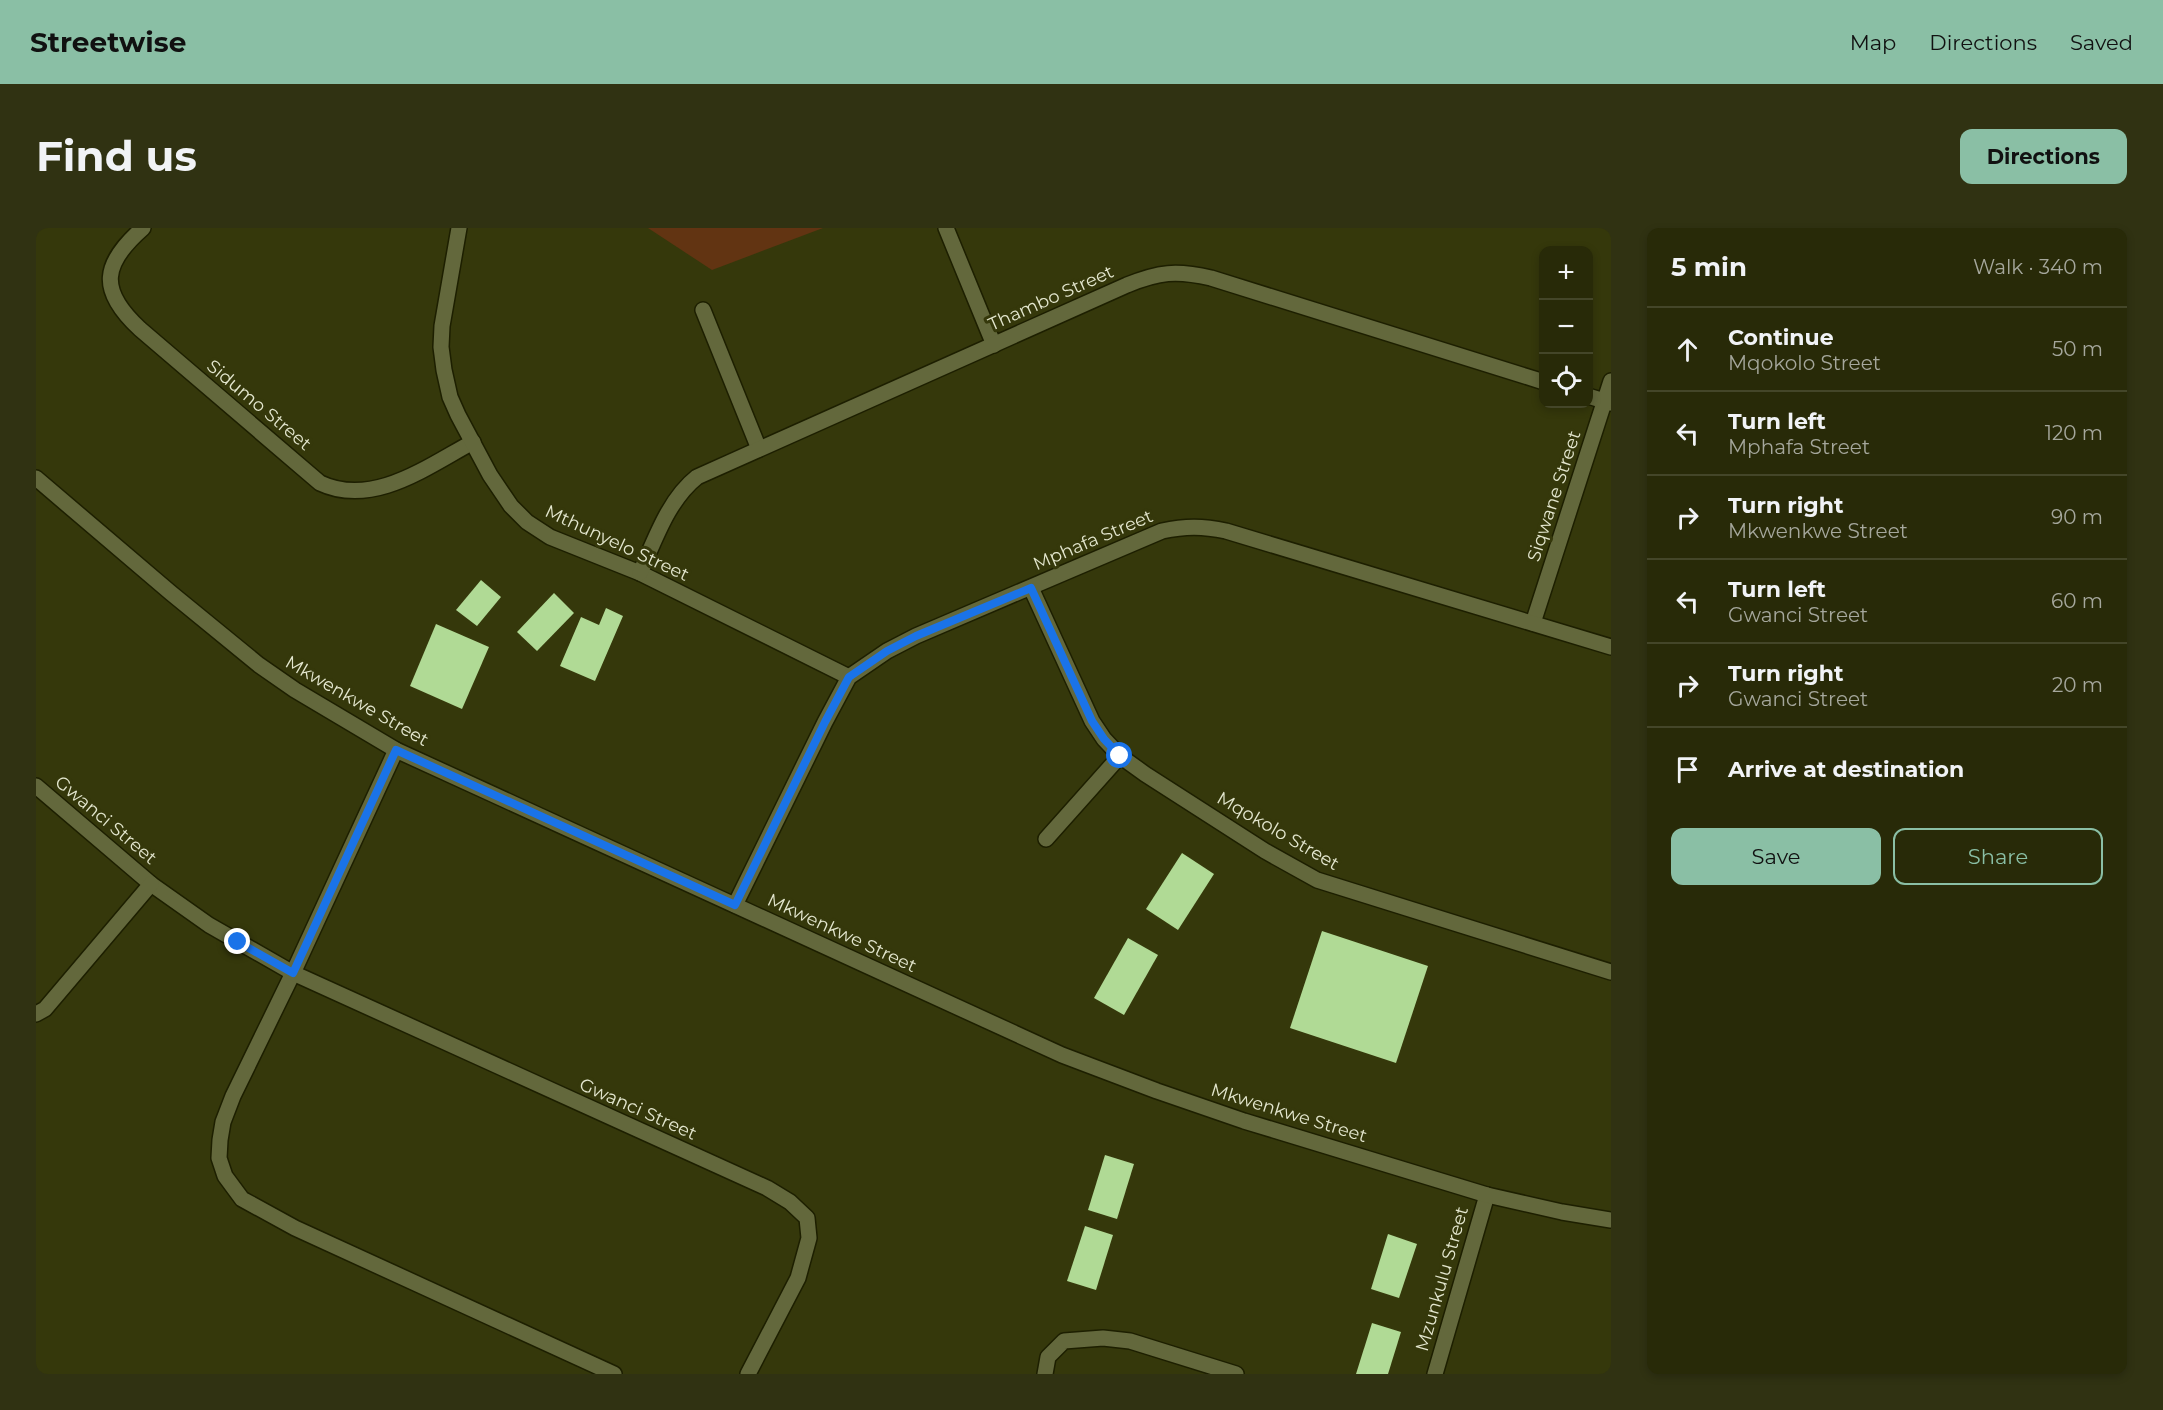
<!DOCTYPE html>
<meta charset="utf-8">
<style>
body{margin:0;font-family:Montserrat,sans-serif;background:#303212;color:#f1f3f6}
.controls{position:absolute;right:18px;top:18px;display:grid;overflow:hidden;border-radius:12px;box-shadow:0 3px 9px #0003}
.controls button{width:54px;height:54px;display:grid;place-items:center;padding:0;border:0;border-bottom:2px solid #444629;background:#282a08;color:#f1f3f6;font:30px sans-serif}
.stop{position:absolute;width:18px;height:18px;margin:-14px;border:4px solid #1a73e8;border-radius:50%;background:#fff}
.stop.end{background:#1a73e8;border-color:#fff;box-shadow:0 2px 6px #0008}
.list{margin:0;padding:0;list-style:none}
h2{display:flex;justify-content:space-between;align-items:center;height:78px;margin:0;padding:0 24px;font-size:26px}
h2 small{font-size:20px;font-weight:400;color:#a5a79c}
.list li{display:grid;grid-template-columns:39px 1fr auto;gap:18px;align-items:center;box-sizing:border-box;height:84px;padding:0 24px;border-top:2px solid #444629}
.list b{display:block;font-size:22px;white-space:nowrap}
.list p{margin:0;font-size:20px;white-space:nowrap;color:#a5a79c}
.list em{font-size:20px;font-style:normal;color:#a5a79c}
.actions{display:flex;gap:12px;padding:18px 24px}
.actions a{flex:1;padding:14px 0;border:2px solid #8abfa5;border-radius:12px;text-align:center;font-size:21px;color:#8abfa5}
.actions .main{background:#8abfa5;color:#111}
.icon{flex:none;width:33px;height:33px;fill:none;stroke:currentColor;stroke-width:2;stroke-linecap:round;stroke-linejoin:round}
.map{position:relative;flex:none;width:1575px;height:1146px;overflow:hidden;border-radius:12px}
header{display:flex;align-items:center;gap:36px;box-sizing:border-box;height:84px;padding:0 30px;background:#8abfa5;color:#111}
header strong{font-size:28px}
nav{display:flex;gap:33px;margin-inline-start:auto;font-size:21px}
.intro{display:flex;align-items:center;justify-content:space-between;box-sizing:border-box;height:144px;padding:0 36px}
h1{margin:0;font-size:42px}
.button{padding:15px 27px;border-radius:12px;background:#8abfa5;color:#111;font-size:21px;font-weight:700}
main{display:flex;gap:36px;padding:0 36px}
aside{flex:1;background:#282a08;border-radius:12px;box-shadow:0 3px 9px #0003}
.map>svg:first-child{display:block}
</style>
<header>
<strong>Streetwise</strong>
<nav><a>Map</a><a>Directions</a><a>Saved</a></nav>
</header>
<div class="intro"><h1>Find us</h1><a class="button">Directions</a></div>
<main>
<div class="map">
<svg width="1575" height="1146" viewBox="0 0 1575 1146">
<rect width="100%" height="100%" fill="#35380b"/>
<path fill="#623412" d="M612,0h175l-111,42z"/>
<g fill="#b0da95">
<path d="M445,352l20,17 -24,29 -21,-16z"/>
<path d="M518,365l20,20 -37,38 -20,-19z"/>
<path d="M570,380l17,8 -28,65 -35,-15 21,-49 18,8z"/>
<path d="M400,396l53,23 -27,62 -52,-23z"/>
<path d="M1146,625l32,21 -36,56 -32,-21z"/>
<path d="M1286,703l106,35 -32,97 -106,-35z"/>
<path d="M1092,710l30,17 -34,60 -30,-17z"/>
<path d="M1069,927l29,9 -17,55 -29,-9z"/>
<path d="M1049,998l28,9 -17,55 -29,-9z"/>
<path d="M1352,1006l29,10 -18,54 -28,-9z"/>
<path d="M1336,1095l29,9 -13,42h-32z"/>
</g>
<g fill="none" stroke-linecap="round" stroke-linejoin="round">
<defs>
<g id="lane">
<path d="M910,0l48,117"/>
<path d="M667,82l56,139"/>
<path d="M1010,611l74,-83"/>
</g>
<g id="street">
<path d="M107,0c-41,36 -45,62 -3,101l180,154c53,25 108,-17 153,-41"/>
<path d="M423,0l-17,98 -1,21 3,23 6,27 8,18 32,60 21,31 16,16 23,15 90,36 209,104"/>
<path d="M1552,168l23,7"/>
<path d="M604,345c15,-33 28,-73 57,-96l430,-192c32,-13 49,-15 84,-7l333,104"/>
<path d="M995,360l61,133 12,18 16,17 25,18 120,77 52,29 294,92"/>
<path d="M1497,395l78,-242"/>
<path d="M360,522l-103,223 -60,123 -10,26 -3,18 -1,18 6,18 17,23 53,29 319,146"/>
<path d="M0,558l115,98 58,41 84,48 474,215 23,14 17,16 2,20 -11,40 -50,96"/>
<path d="M699,677l90,-183 24,-45 38,-26 29,-15 246,-105c23,-5 41,-5 64,0l385,116"/>
<path d="M0,786l9,-5 106,-125"/>
<path d="M1009,1146l3,-17 16,-16 39,-3 27,3 106,33"/>
<path d="M1399,1146l52,-179"/>
</g>
<path id="secondary" d="M0,250l135,115 88,72 36,25 101,60 666,305 95,36 87,30 243,74 75,17 49,8"/>
</defs>
<use href="#lane" stroke="#1d1f00" stroke-width="18"/>
<use href="#street" stroke="#1d1f00" stroke-width="18"/>
<use href="#secondary" stroke="#1d1f00" stroke-width="18"/>
<use href="#lane" stroke="#63683c" stroke-width="15"/>
<use href="#street" stroke="#63683c" stroke-width="15"/>
<use href="#secondary" stroke="#63683c" stroke-width="15"/>
</g>
<g fill="none" stroke-linecap="round" stroke-linejoin="round">
<path stroke="#1a73e8" stroke-width="8" d="M202,714l55,31 103,-223 339,155 90,-183 24,-45 38,-26 29,-15 115,-48 61,133 12,18 16,17"/>
</g>
<g text-anchor="middle" stroke-width="6" stroke-linejoin="round" paint-order="stroke">
<g font-size="18" fill="#e4e7cf" stroke="#35380b">
<text transform="translate(1015 70) rotate(-24)" y="6">Thambo Street</text>
<text transform="translate(223 177) rotate(40)" y="6">Sidumo Street</text>
<text transform="translate(1518 268) rotate(-72)" y="6">Siqwane Street</text>
<text transform="translate(1057 312) rotate(-23)" y="6">Mphafa Street</text>
<text transform="translate(581 315) rotate(25)" y="6">Mthunyelo Street</text>
<text transform="translate(321 473) rotate(30)" y="6">Mkwenkwe Street</text>
<text transform="translate(70 592) rotate(40)" y="6">Gwanci Street</text>
<text transform="translate(1242 603) rotate(30)" y="6">Mqokolo Street</text>
<text transform="translate(806 705) rotate(25)" y="6">Mkwenkwe Street</text>
<text transform="translate(602 881) rotate(24)" y="6">Gwanci Street</text>
<text transform="translate(1253 885) rotate(17)" y="6">Mkwenkwe Street</text>
<text transform="translate(1406 1051) rotate(-74)" y="6">Mzunkulu Street</text>
</g>
</g>
</svg>
<div class="controls">
<button>+</button>
<button>−</button>
<button><svg class="icon" aria-label="locate" viewBox="0 0 24 24"><circle cx="12" cy="12" r="6"/><path d="M12 2v4M12 18v4M2 12h4M18 12h4"/></svg></button>
</div>
<div class="stop" style="left:1084px;top:528px"></div>
<div class="stop end" style="left:202px;top:714px"></div>
</div>
<aside>
<h2>5 min<small>Walk · 340 m</small></h2>
<ul class="list">
<li><svg class="icon" aria-label="ahead" viewBox="0 0 24 24"><path d="M12 20V5M6 11l6-6 6 6"/></svg><div><b>Continue</b><p>Mqokolo Street</p></div><em>50 m</em></li>
<li><svg class="icon" aria-label="left" viewBox="0 0 24 24"><path d="M17 20v-9H6M10 6l-5 5 5 5"/></svg><div><b>Turn left</b><p>Mphafa Street</p></div><em>120 m</em></li>
<li><svg class="icon" aria-label="right" viewBox="0 0 24 24"><path d="M7 20v-9h11M14 6l5 5-5 5"/></svg><div><b>Turn right</b><p>Mkwenkwe Street</p></div><em>90 m</em></li>
<li><svg class="icon" aria-label="left" viewBox="0 0 24 24"><path d="M17 20v-9H6M10 6l-5 5 5 5"/></svg><div><b>Turn left</b><p>Gwanci Street</p></div><em>60 m</em></li>
<li><svg class="icon" aria-label="right" viewBox="0 0 24 24"><path d="M7 20v-9h11M14 6l5 5-5 5"/></svg><div><b>Turn right</b><p>Gwanci Street</p></div><em>20 m</em></li>
<li><svg class="icon" aria-label="arrive" viewBox="0 0 24 24"><path d="M6 21V4h12l-3 4 3 4H6"/></svg><div><b>Arrive at destination</b></div></li>
</ul>
<div class="actions"><a class="main">Save</a><a>Share</a></div>
</aside>
</main>
